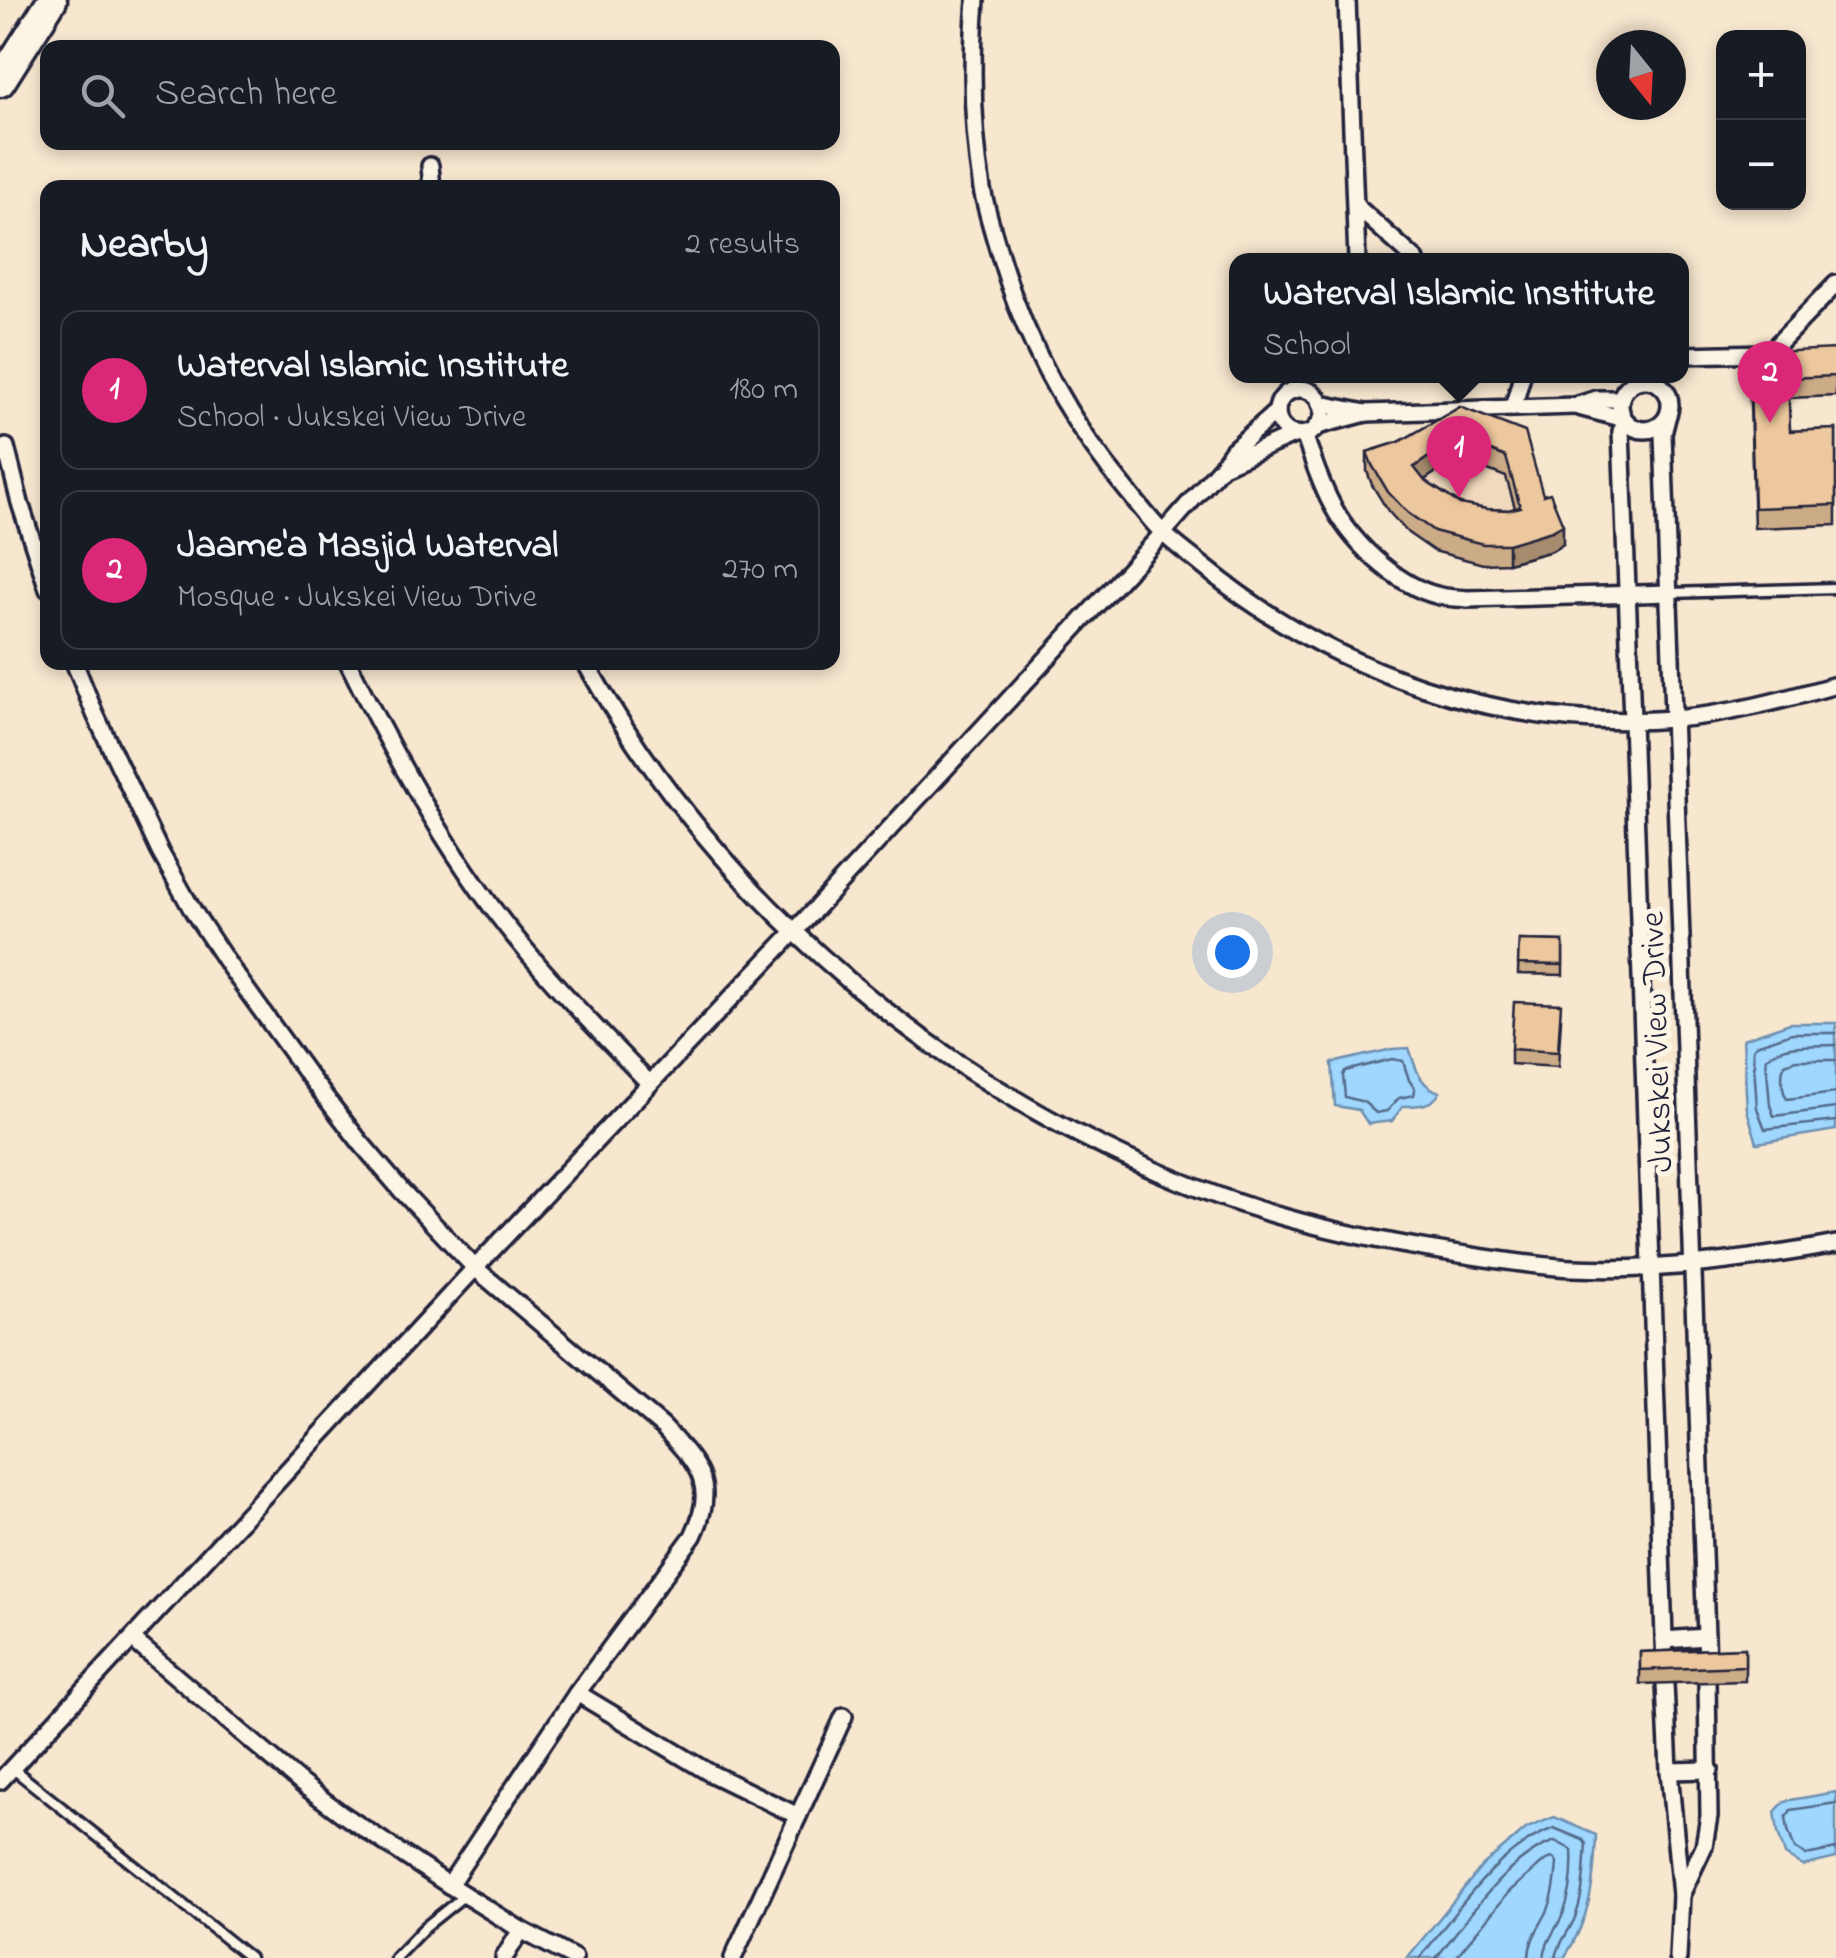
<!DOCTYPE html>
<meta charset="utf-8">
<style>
body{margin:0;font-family:"Indie Flower",sans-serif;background:#242831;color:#f1f3f6}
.controls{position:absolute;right:30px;top:30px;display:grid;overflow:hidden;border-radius:20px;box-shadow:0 5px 15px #0003}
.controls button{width:90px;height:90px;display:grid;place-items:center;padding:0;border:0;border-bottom:2px solid #363941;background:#171b24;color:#f1f3f6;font:50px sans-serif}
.compass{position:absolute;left:1596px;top:30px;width:90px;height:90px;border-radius:50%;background:#171b24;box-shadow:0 5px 15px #0003;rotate:162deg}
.you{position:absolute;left:1232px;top:952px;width:35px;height:35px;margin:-25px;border:8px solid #fff;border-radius:50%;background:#1a73e8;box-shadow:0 0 0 15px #1a73e833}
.badge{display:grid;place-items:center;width:65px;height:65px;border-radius:50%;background:#db2777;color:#fff;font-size:32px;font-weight:700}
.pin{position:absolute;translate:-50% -82px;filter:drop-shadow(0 2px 5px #0008)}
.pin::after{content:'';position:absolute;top:52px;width:35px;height:30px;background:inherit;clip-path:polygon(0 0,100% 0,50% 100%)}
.popup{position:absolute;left:1229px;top:253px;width:460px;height:130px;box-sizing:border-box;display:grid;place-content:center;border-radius:20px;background:#171b24;filter:drop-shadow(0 2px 8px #0005);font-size:32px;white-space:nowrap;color:#9ea1a6}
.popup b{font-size:38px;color:#f1f3f6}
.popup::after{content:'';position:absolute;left:50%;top:100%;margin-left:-20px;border:20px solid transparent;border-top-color:#171b24}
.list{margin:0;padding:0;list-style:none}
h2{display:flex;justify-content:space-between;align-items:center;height:130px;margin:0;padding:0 40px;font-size:42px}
h2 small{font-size:32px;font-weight:400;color:#9ea1a6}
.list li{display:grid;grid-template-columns:65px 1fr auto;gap:30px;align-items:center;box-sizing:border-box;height:160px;margin:0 20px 20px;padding:0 20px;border:2px solid #363941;border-radius:20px}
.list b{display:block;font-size:38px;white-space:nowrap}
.list p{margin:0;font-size:32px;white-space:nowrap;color:#9ea1a6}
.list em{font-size:32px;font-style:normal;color:#9ea1a6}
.icon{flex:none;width:55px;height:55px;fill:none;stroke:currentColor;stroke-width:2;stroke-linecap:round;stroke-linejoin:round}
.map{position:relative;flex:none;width:1836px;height:1958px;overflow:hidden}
.search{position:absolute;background:#171b24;box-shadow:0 5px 15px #0003;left:40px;top:40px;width:800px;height:110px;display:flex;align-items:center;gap:25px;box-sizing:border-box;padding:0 35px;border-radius:20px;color:#9ea1a6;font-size:38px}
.panel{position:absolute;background:#171b24;box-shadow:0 5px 15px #0003;left:40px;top:180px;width:800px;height:490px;border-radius:20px}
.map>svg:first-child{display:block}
</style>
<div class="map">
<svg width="1836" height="1958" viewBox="0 0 1836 1958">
<rect width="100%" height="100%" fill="#f8e7cf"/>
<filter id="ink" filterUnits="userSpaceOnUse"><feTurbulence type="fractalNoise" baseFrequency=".01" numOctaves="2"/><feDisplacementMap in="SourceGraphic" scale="20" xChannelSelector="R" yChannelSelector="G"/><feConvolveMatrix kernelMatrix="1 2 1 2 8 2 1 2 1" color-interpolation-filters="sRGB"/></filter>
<g filter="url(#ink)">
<path fill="#f1d9bd" d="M1525,452l38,92 -11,7 -44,12 -25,1 -49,-13 -26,-18 -20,-22 -16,-26 -5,-14 32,-9z"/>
<g fill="#9fd7fe" stroke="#6d8fb0" stroke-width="2.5">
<path d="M1790,1023h46v107l-79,13 -10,-33 -4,-71z"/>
<path d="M1409,1048c7,20 10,38 31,44 -7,14 -22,14 -37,14l-11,15 -24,3 -9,-14 -24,-4 -3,-43 60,-14z"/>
<path d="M1836,1792v66l-33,8 -18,-11 -7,-23 -3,-20 10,-11z"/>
<path d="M1554,1817l42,18c-2,47 -5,83 -32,123h-157l76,-93 44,-37z"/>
</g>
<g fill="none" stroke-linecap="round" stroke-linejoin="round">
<g stroke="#546a89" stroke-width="2.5">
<path d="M1836,1033h-44l-36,12 -3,4 4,59 8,21 71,-8"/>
<path d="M1836,1045c-24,1 -51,-3 -70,13l4,47 4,11 62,-8"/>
<path d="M1392,1059l11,2 6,19 6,9 -1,6 -15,3 -12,13 -11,2 -12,-11 -19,-5 -2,-22 2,-4z"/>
<path d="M1836,1060h-39l-12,4c-5,8 -3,28 2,35l49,-6"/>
<path d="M1836,1803l-45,7 -5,7 2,13 7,19 11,6 30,-6"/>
<path d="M1420,1958c36,-46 78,-110 134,-130l29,12 3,4c-2,24 -2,53 -12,76 -6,13 -16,24 -18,38"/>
<path d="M1436,1958c31,-38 71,-101 119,-117l17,9c1,20 -1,45 -9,64 -6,15 -18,27 -19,44"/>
<path d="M1455,1958l55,-67 36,-31 7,-2 4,4c-1,16 -3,35 -10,50 -8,16 -18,28 -18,46"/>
</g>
<defs>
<g id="service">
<path d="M1671,593l165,-5"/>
<path d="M12,1768l238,190"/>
<path d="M395,1958l30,-31 40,-32"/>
</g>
<g id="minor">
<path d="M976,0c-5,63 -4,127 6,189 5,24 13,49 20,73 26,86 68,161 126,230 11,13 22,28 34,40 13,13 28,23 41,34 130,107 301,166 470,153 55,-4 110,-19 163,-34"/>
<path d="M1347,0l10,260"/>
<path d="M430,166l2,22"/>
<path d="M1356,206l60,54"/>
<path d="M1769,353l67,-69"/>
<path d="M1682,355l85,-2"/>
<circle cx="1645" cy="405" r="25"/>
<circle cx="1300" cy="412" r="23"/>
<path d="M1321,404l45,9"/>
<path d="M1575,406l49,13"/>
<path d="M1513,408l9,-32"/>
<path d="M1667,418l-4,16 44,1230"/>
<path d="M1628,423l-7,8 11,289 33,946"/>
<path d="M1317,426l49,-13 209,-7 22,-7h24"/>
<path d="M1304,434c19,56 31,92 78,131 16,13 34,25 54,30 10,3 21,3 31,4l203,-6"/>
<path d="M6,447l14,56 28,86"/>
<path d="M1225,465l71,-31"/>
<path d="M74,662l21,52 65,138 33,59 37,56 75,104 55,71 42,49 73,77 188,159c35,38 55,57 30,109l-116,157 -128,192"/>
<path d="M348,662c42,86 87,168 143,244 47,64 103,120 158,177"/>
<path d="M585,662c137,244 360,429 620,529 80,31 164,49 248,62 40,6 80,13 120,15 88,4 177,-8 263,-24"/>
<path d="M132,1639l170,145 40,30 107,71 72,45 53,28"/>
<path d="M1664,1640l42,-3"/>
<path d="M1665,1684l4,87 12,124 -3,63"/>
<path d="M577,1693l133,80 88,43"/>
<path d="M1669,1771l41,-1"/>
<path d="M0,1781l475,-513 319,-336 369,-399 58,-66 12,-17 44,-39"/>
<path d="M1681,1895l23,-49 5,-30 -2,-134"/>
<path d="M504,1958l17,-28"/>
<path d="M733,1958l111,-242"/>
</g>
<path id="motorway" d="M0,82l52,-82"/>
</defs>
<use href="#service" stroke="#22223b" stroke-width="15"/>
<use href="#minor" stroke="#22223b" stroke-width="22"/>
<use href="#motorway" stroke="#22223b" stroke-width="35"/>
<use href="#service" stroke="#fcf5e5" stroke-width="8"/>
<use href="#minor" stroke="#fcf5e5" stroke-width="15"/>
<use href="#motorway" stroke="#fcf5e5" stroke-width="28"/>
</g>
<g fill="#ccab87" stroke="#22223b" stroke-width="2.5" fill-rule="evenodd">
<path d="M1836,349v47l-47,2 1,33 46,-2v96l-82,3 -5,-155z"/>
<path d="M1460,407l83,88 20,49 -11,7 -44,12 -25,1 -49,-13 -26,-18 -20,-22 -16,-26 -5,-14v-19l32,-10zM1457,458l49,19 9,31 -6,2 -23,-1 -26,-5 -36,-24z"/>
<path d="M1519,940l44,1v34l-45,-1z"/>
<path d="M1561,1019l-3,48 -47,-3v-15z"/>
<path d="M1745,1648v33l-105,3v-32z"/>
</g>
<g fill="#a68b6e" stroke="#22223b" stroke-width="2.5">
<path d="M1457,438v20l-43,29v-20z"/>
<path d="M1563,525v19l-11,7 -44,12v-19z"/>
</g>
<g fill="#edc79d" stroke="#22223b" stroke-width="2.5" fill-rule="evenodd">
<path d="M1836,349v27l-48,2 2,53 46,-2v76l-82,3 -5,-155z"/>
<path d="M1460,407l65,25 18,63 7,-2 13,32 -11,6 -44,13h-25l-49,-13 -26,-18 -20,-21 -16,-27 -5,-13 32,-10zM1457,438l49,19 14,50 -11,3 -23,-1 -26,-5 -35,-23 -11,-14z"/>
<path d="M1519,940l44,1v24l-45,-1z"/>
<path d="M1514,1002l47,2 -3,48 -47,-3z"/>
<path d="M1745,1648v18l-105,4v-18z"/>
</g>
</g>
<g text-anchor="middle" stroke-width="10" stroke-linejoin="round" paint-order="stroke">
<g font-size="35" fill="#22223b" stroke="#fcf5e5">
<text transform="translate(1655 1042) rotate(-92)" y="12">Jukskei View Drive</text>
</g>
</g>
</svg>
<div class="controls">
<button>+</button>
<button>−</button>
</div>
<svg class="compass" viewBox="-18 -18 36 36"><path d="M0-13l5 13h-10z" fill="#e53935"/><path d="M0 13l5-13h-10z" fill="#9ea1a6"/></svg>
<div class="you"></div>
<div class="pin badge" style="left:1459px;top:498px">1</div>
<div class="popup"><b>Waterval Islamic Institute</b>School</div>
<div class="pin badge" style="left:1770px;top:423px">2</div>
<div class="search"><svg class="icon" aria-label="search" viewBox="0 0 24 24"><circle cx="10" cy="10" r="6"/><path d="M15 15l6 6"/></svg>Search here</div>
<section class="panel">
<h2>Nearby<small>2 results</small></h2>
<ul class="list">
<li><span class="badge">1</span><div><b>Waterval Islamic Institute</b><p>School · Jukskei View Drive</p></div><em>180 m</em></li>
<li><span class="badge">2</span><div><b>Jaame'a Masjid Waterval</b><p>Mosque · Jukskei View Drive</p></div><em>270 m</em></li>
</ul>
</section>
</div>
